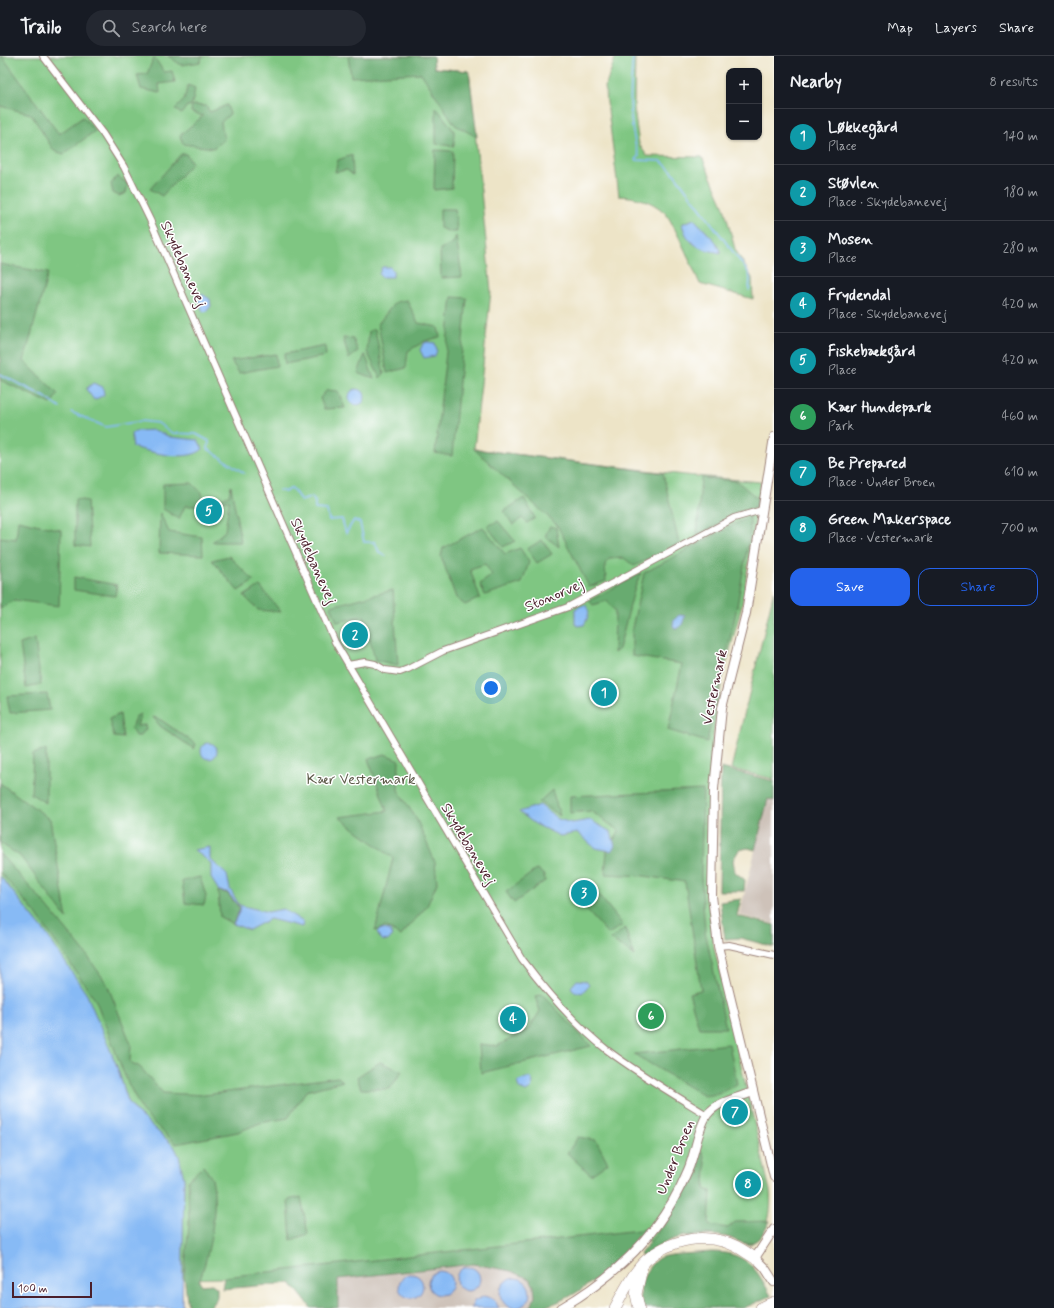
<!DOCTYPE html>
<meta charset="utf-8">
<style>
body{margin:0;font-family:Mynerve,sans-serif;background:#242831;color:#f1f3f6}
.controls{position:absolute;right:12px;top:12px;display:grid;overflow:hidden;border-radius:8px;box-shadow:0 1px 3px #0004}
.controls button{width:36px;height:36px;display:grid;place-items:center;padding:0;border:0;border-bottom:1px solid #363941;background:#171b24;color:#f1f3f6;font:20px sans-serif}
.scale{position:absolute;left:12px;bottom:10px;width:80px;box-sizing:border-box;padding-left:4px;border:2px solid #4a1f2b;border-top:0;font-size:11px;line-height:14px;white-space:nowrap;color:#4a1f2b;-webkit-text-stroke:3px #fff;paint-order:stroke}
.you{position:absolute;left:491px;top:632px;width:14px;height:14px;margin:-10px;border:3px solid #fff;border-radius:50%;background:#1a73e8;box-shadow:0 0 0 6px #1a73e833}
.badge{display:grid;place-items:center;width:26px;height:26px;border-radius:50%;background:#2563eb;color:#fff;font-size:13px;font-weight:700}
.pin{position:absolute;translate:-50% -50%;border:2px solid #fff;box-shadow:0 1px 4px #0006}
.list{margin:0;padding:0;list-style:none}
h2{display:flex;justify-content:space-between;align-items:center;height:52px;margin:0;padding:0 16px;font-size:17px}
h2 small{font-size:13px;font-weight:400;color:#9ea1a6}
.list li{display:grid;grid-template-columns:26px 1fr auto;gap:12px;align-items:center;box-sizing:border-box;height:56px;padding:0 16px;border-top:1px solid #363941}
.list b{display:block;font-size:15px;white-space:nowrap}
.list p{margin:0;font-size:13px;white-space:nowrap;color:#9ea1a6}
.list em{font-size:13px;font-style:normal;color:#9ea1a6}
.actions{display:flex;gap:8px;padding:12px 16px}
.actions a{flex:1;padding:9px 0;border:1px solid #2563eb;border-radius:12px;text-align:center;font-size:14px;color:#2563eb}
.actions .main{background:#2563eb;color:#fff}
.icon{flex:none;width:22px;height:22px;fill:none;stroke:currentColor;stroke-width:2;stroke-linecap:round;stroke-linejoin:round}
.map{position:relative;flex:none;width:774px;height:1252px;overflow:hidden}
header{display:flex;align-items:center;gap:24px;box-sizing:border-box;height:56px;padding:0 20px;background:#171b24;border-bottom:1px solid #363941}
header strong{font-size:19px}
nav{display:flex;gap:22px;margin-inline-start:auto;font-size:14px}
.search{width:280px;height:36px;background:#242831;display:flex;align-items:center;gap:10px;box-sizing:border-box;padding:0 14px;border-radius:22px;color:#9ea1a6;font-size:15px}
main{display:flex}
aside{flex:1;background:#171b24}
.map>svg:first-child{display:block}
</style>
<header>
<strong>Trailo</strong>
<div class="search"><svg class="icon" aria-label="search" viewBox="0 0 24 24"><circle cx="10" cy="10" r="6"/><path d="M15 15l6 6"/></svg>Search here</div>
<nav><a>Map</a><a>Layers</a><a>Share</a></nav>
</header>
<main>
<div class="map">
<svg width="774" height="1252" viewBox="0 0 774 1252">
<rect width="100%" height="100%" fill="#fff"/>
<filter id="ink" filterUnits="userSpaceOnUse"><feTurbulence type="fractalNoise" baseFrequency=".025" numOctaves="2"/><feDisplacementMap in="SourceGraphic" scale="8" xChannelSelector="R" yChannelSelector="G"/><feConvolveMatrix kernelMatrix="1 2 1 2 8 2 1 2 1" color-interpolation-filters="sRGB"/></filter>
<filter id="wash" filterUnits="userSpaceOnUse"><feTurbulence type="fractalNoise" baseFrequency=".012" numOctaves="4" result="noise"/><feDisplacementMap in="SourceGraphic" scale="16" xChannelSelector="R" yChannelSelector="G"/><feGaussianBlur stdDeviation="0.9" result="paint"/><feColorMatrix in="noise" values="0 0 0 0 0 0 0 0 0 0 0 0 0 0 0 0 0 1.4 0 .05"/><feComposite in="paint" operator="in"/></filter>
<g filter="url(#wash)">
<rect width="100%" height="100%" fill="#ede4c7"/>
<g fill="#cec2b9">
<path d="M768,743l6,1v124l-35,-9z"/>
<path d="M474,1208l37,7 19,8 4,7 1,10 -4,12h-193l-1,-29z"/>
</g>
<g fill="#7fc682" stroke="#647256" fill-rule="evenodd">
<path d="M0,0h433l1,12 35,3 22,220 -17,158 211,26 76,7 -19,123 -20,75 -11,69 -3,121 1,40 4,33 57,248c2,21 -1,43 -21,54l-26,-10 -48,2 -17,7 -26,-9 -410,43 -40,1 2,-100 -10,-33 -38,-34 -8,-11 -12,-37 -71,-132 -45,-56z"/>
<path d="M616,0h19l-1,52 5,36 8,12 55,1 22,50 11,42 17,29 1,21 -53,-15c-6,-13 -28,-66 -36,-72 -13,-12 -28,-15 -45,-16l-14,-109zM694,163l15,16 -27,-11z"/>
<path d="M774,535v188l-43,-10z"/>
</g>
<g fill="#67ab70" stroke="#58654e">
<path d="M0,0h2l57,78 24,-17 12,14 -31,23 -10,-3 -23,-37 -31,-8z"/>
<path d="M168,0h34l-1,6 -20,3z"/>
<path d="M348,0h85l1,12 35,3 8,66 -22,-12 -34,-52 -70,4z"/>
<path d="M154,1l10,15 8,-1 3,11 -16,2 1,9 -19,-4 -4,-14 10,-1z"/>
<path d="M188,29l7,3 -2,13 -3,5h-3l-6,8 -6,-5 9,-9z"/>
<path d="M192,49l14,1 4,6 17,-7 3,9 -9,8 3,18 -11,8 -30,-4 -3,-9 23,-19 -12,-4z"/>
<path d="M436,51l18,24v15l-18,-2z"/>
<path d="M435,94l18,1 -1,37 -18,2z"/>
<path d="M181,98h5l6,9 -30,33 -12,-7z"/>
<path d="M352,99l1,20 -6,-5 -12,2 3,-12z"/>
<path d="M117,120l11,8 -2,9 -7,3 -6,-3 -2,-9z"/>
<path d="M440,153h15l2,23h-7l-10,-4z"/>
<path d="M456,180l6,41 -21,1 -1,-29 13,-6z"/>
<path d="M0,208l48,9 -24,88 34,33 -7,10 -51,-24z"/>
<path d="M452,241l15,1 -15,158 -17,-3z"/>
<path d="M407,244l11,23 20,4 2,10 -15,4 -17,10 -2,17 -19,5 -9,-49 17,-22z"/>
<path d="M375,273l9,45 -4,4 -13,-26 2,-21z"/>
<path d="M343,282l10,1 5,12 -9,8z"/>
<path d="M325,290l1,10 -41,8 -1,-10z"/>
<path d="M276,298l1,12 -38,7 -8,-12z"/>
<path d="M365,298l9,25 -16,-6z"/>
<path d="M327,334l11,1 7,17 -21,1 -4,-11z"/>
<path d="M474,393l189,24 16,71 -45,22 -10,-8 -15,1 -4,5 1,17 -17,6 -32,-62z"/>
<path d="M701,422l36,3 20,17 -1,8 -59,29z"/>
<path d="M192,427l10,10 2,13h-19l-6,13 -16,-10v-25z"/>
<path d="M231,430l10,56h-29l13,-11 4,-30 -12,-1 12,-5z"/>
<path d="M524,442l11,20 -8,5 -5,-5 -9,7 -9,-14z"/>
<path d="M75,443l12,2 3,46 -15,-2z"/>
<path d="M160,457l9,19 33,5 1,18 -44,-2z"/>
<path d="M750,460v16l-14,80 -29,130 -39,-12 14,-66 -50,-8v-28l12,-55z"/>
<path d="M18,464l43,10 -2,76 -45,-6 -14,9v-72l16,2z"/>
<path d="M498,465l17,20 -12,6 -16,-21z"/>
<path d="M550,470l6,2 3,19 -14,-11z"/>
<path d="M483,471l22,27 15,-6 9,14 -7,21 -37,12 -5,-11 12,-9 -7,-11 -15,5 10,29 -15,7 -9,-7 -15,-42 2,-8z"/>
<path d="M542,484l10,14 -15,9 -10,-14z"/>
<path d="M229,500l25,25 -16,10 -26,-31z"/>
<path d="M641,517l-7,17 -15,59 -5,4 1,-42 -8,-10 -14,4 -4,-4z"/>
<path d="M74,521l43,8 -2,11 -41,-6z"/>
<path d="M260,530l21,26 -23,-2 -14,-14z"/>
<path d="M393,534l5,75 -23,-5 -11,-44 -27,6 -6,-16z"/>
<path d="M35,583l6,46 -15,3 -6,-44z"/>
<path d="M47,638l3,16 -40,3 -3,-17z"/>
<path d="M120,658l3,24 -9,-1 -5,-18z"/>
<path d="M141,658l-4,12 8,-1 1,4 -6,7h-5l-4,-8 5,-12z"/>
<path d="M153,661l8,3 35,24 -2,5 -34,-23z"/>
<path d="M46,694v53l-15,-9 2,-40z"/>
<path d="M385,698l14,6 -1,30 19,30 18,42 2,21 -10,23 -26,30 -15,-9 -11,4 18,-73 -54,-41 48,-6 -19,-52z"/>
<path d="M721,712l53,13v20l-6,-2 -13,51 -7,-2 -9,2 -6,10 2,12 10,8 -1,11h-25z"/>
<path d="M0,727l50,36 17,100 -47,-63 -20,-13z"/>
<path d="M552,734l8,26 -21,-14z"/>
<path d="M703,734l-2,86 4,55 21,97h-27l-10,-35 12,-3 -16,-108 -41,-6 -39,-2 2,-23 12,-20 -28,-20 -21,2v-17z"/>
<path d="M0,798l45,50 41,50 21,30 24,60 -1,18 10,5 23,26 42,2 133,-18 5,4 -37,10 -18,27 -28,5 -22,9 -62,12 -33,-31 -17,-34 -30,-78 -60,-87 -36,-42z"/>
<path d="M537,813l7,6 1,6 -31,22 -8,-11z"/>
<path d="M200,821l6,19 -2,9 -19,-2 -3,-22z"/>
<path d="M594,833l29,36 -15,9 -27,-30 6,-14z"/>
<path d="M218,835l9,2 13,16 -7,15 -13,-7z"/>
<path d="M741,843l-4,17 37,9v22l-34,-9 -15,1 -5,-37z"/>
<path d="M625,872l9,28 -23,-17z"/>
<path d="M542,938l49,52 -110,27 -2,-29 18,2 32,-17 11,-18 -5,-14z"/>
<path d="M729,988l8,40 -19,10 -14,2 -70,-42z"/>
<path d="M380,1006l22,9 -12,18h-29l-4,-12z"/>
<path d="M578,1081l18,3 12,23 -17,12 -24,-22z"/>
<path d="M698,1095l5,1 3,15 -1,22 6,2 -2,34 19,3 7,-6 35,-1c-5,9 -9,20 -20,22 -7,2 -17,-5 -24,-6 -34,-7 -55,-1 -83,20l-3,-3 25,-31 13,-24z"/>
<path d="M203,1110c3,4 7,9 9,13 7,26 -3,78 -13,102l2,4 11,-1 5,4v10l-8,10h-21l-4,-33 5,-50 -1,-45z"/>
<path d="M301,1141l7,37 -17,6 -3,-40z"/>
<path d="M648,1173c-26,30 -76,79 -117,79l4,-12 -1,-10 -4,-7 -19,-8 -37,-7 -136,15v29h-27l-20,-25 -69,6 2,-12z"/>
<path d="M711,1196c35,0 45,15 60,44l-27,12h-100c-9,-15 0,-41 15,-50 6,-4 42,-5 52,-6z"/>
</g>
<g fill="#87baf5" stroke="#686c90">
<path d="M694,163l22,23 5,11c-21,-4 -33,-7 -39,-29z"/>
<path d="M382,211h8l3,3v7h-12l-2,-3z"/>
<path d="M202,238l8,5 1,7 -4,5 -4,1 -5,-13z"/>
<path d="M427,286l8,1 2,7 -2,6 -11,2 -4,-8 3,-6z"/>
<path d="M93,327l10,4 1,8 -10,5 -8,-11z"/>
<circle cx="357" cy="341" r="8"/>
<path d="M154,374l16,7 28,3 5,9c-16,14 -52,3 -70,-2l-2,-13 4,-3z"/>
<path d="M583,549l4,1c4,7 0,13 -3,19l-6,1 -3,-2v-15z"/>
<path d="M679,559l6,1 -3,9 -6,4 -3,-3 1,-6z"/>
<circle cx="209" cy="695" r="8"/>
<path d="M540,749l18,14 14,4 18,-3 21,12 4,14 -4,5 -16,-3 -17,-15 -18,3 -25,-12 -16,-12z"/>
<path d="M210,791v12l17,16 3,14 9,16 29,7 15,-3 20,13 -1,5 -32,-8 -21,11 -16,-6 8,-16 -14,-16 -8,-1 -8,-13v-15l-17,-13z"/>
<path d="M0,820l45,56 42,63 29,69 12,37 8,11 38,34 5,10 5,23 -2,129h-182z"/>
<path d="M381,873l8,1 4,5 -5,6 -7,-1 -4,-7z"/>
<path d="M577,924l9,1 3,4 -7,8 -8,-2 -3,-4z"/>
<path d="M526,1022h5l2,5 -2,6 -5,3 -7,-4 -2,-6z"/>
<circle cx="468" cy="1223" r="12"/>
<circle cx="440" cy="1227" r="12"/>
<circle cx="411" cy="1230" r="12"/>
<circle cx="515" cy="1237" r="15"/>
<path d="M484,1240l10,3 5,9h-28l3,-7z"/>
</g>
<g fill="none" stroke-linecap="round" stroke-linejoin="round">
<g stroke="#87baf5" stroke-width="1.5">
<path d="M633,0c-3,37 -6,64 6,100l-3,4 25,1 11,10 77,102 1,6 -1,11"/>
<path d="M0,318l45,23 15,11"/>
<path d="M71,356l35,15 35,-6 17,2 14,10 24,1 13,7 -1,8 36,24"/>
<path d="M279,434l6,2 7,-4 9,13 11,-4 3,5v7l12,1 2,10 13,-1 4,14 8,-13 6,3 4,19h11l4,10 7,4"/>
</g>
</g>
</g>
<g filter="url(#ink)">
<g fill="none" stroke-linecap="round" stroke-linejoin="round">
<defs>
<g id="minor">
<path d="M43,0l60,78 21,33 26,53 185,422 187,317c25,33 53,66 85,91 32,24 66,44 100,65"/>
<path d="M348,609l17,-3 10,2 10,6 15,2 8,-3 35,-18 125,-44 166,-89 28,-8"/>
<path d="M718,890l11,-1 45,10"/>
</g>
<g id="tertiary">
<path d="M774,381l-28,176 -24,95 -8,81 -2,107 6,50 56,231"/>
<path d="M774,1173l-19,29 10,10 9,14"/>
<path d="M561,1252c57,-33 102,-77 127,-138 7,-16 10,-42 19,-55 10,-14 31,-17 46,-23"/>
</g>
<g id="trunk">
<path d="M615,1252c7,-13 14,-28 24,-40 18,-23 54,-35 83,-27 13,3 22,10 33,17"/>
<path d="M639,1252l-3,-14 5,-22"/>
<path d="M761,1252l13,-6"/>
</g>
</defs>
<use href="#minor" stroke="#9c8279" stroke-width="8"/>
<use href="#tertiary" stroke="#9c8279" stroke-width="10"/>
<use href="#trunk" stroke="#9c8279" stroke-width="12"/>
<use href="#minor" stroke="#fff" stroke-width="6"/>
<use href="#tertiary" stroke="#fff" stroke-width="8"/>
<use href="#trunk" stroke="#fff" stroke-width="11"/>
</g>
</g>
<g text-anchor="middle" stroke-width="3" stroke-linejoin="round" paint-order="stroke">
<g font-size="15" fill="#4a1f2b" stroke="#fff">
<text transform="translate(184 208) rotate(66)" y="5">Skydebanevej</text>
<text transform="translate(314 505) rotate(66)" y="5">Skydebanevej</text>
<text transform="translate(554 539) rotate(-23)" y="5">Stonorvej</text>
<text transform="translate(714 631) rotate(-78)" y="5">Vestermark</text>
<text transform="translate(469 788) rotate(59)" y="5">Skydebanevej</text>
<text transform="translate(675 1101) rotate(-68)" y="5">Under Broen</text>
</g>
<g font-size="15" fill="#5d5949" stroke="#fff">
<text x="361" y="728">Kær Vestermark</text>
</g>
</g>
</svg>
<div class="controls">
<button>+</button>
<button>−</button>
</div>
<div class="scale">100 m</div>
<div class="you"></div>
<div class="pin badge" style="left:604px;top:637px;background:#0f9aa8">1</div>
<div class="pin badge" style="left:355px;top:579px;background:#0f9aa8">2</div>
<div class="pin badge" style="left:584px;top:837px;background:#0f9aa8">3</div>
<div class="pin badge" style="left:513px;top:963px;background:#0f9aa8">4</div>
<div class="pin badge" style="left:209px;top:455px;background:#0f9aa8">5</div>
<div class="pin badge" style="left:651px;top:960px;background:#2e9e5b">6</div>
<div class="pin badge" style="left:735px;top:1056px;background:#0f9aa8">7</div>
<div class="pin badge" style="left:748px;top:1128px;background:#0f9aa8">8</div>
</div>
<aside>
<h2>Nearby<small>8 results</small></h2>
<ul class="list">
<li><span class="badge" style="background:#0f9aa8">1</span><div><b>Løkkegård</b><p>Place</p></div><em>140 m</em></li>
<li><span class="badge" style="background:#0f9aa8">2</span><div><b>Støvlen</b><p>Place · Skydebanevej</p></div><em>180 m</em></li>
<li><span class="badge" style="background:#0f9aa8">3</span><div><b>Mosen</b><p>Place</p></div><em>280 m</em></li>
<li><span class="badge" style="background:#0f9aa8">4</span><div><b>Frydendal</b><p>Place · Skydebanevej</p></div><em>420 m</em></li>
<li><span class="badge" style="background:#0f9aa8">5</span><div><b>Fiskebækgård</b><p>Place</p></div><em>420 m</em></li>
<li><span class="badge" style="background:#2e9e5b">6</span><div><b>Kær Hundepark</b><p>Park</p></div><em>460 m</em></li>
<li><span class="badge" style="background:#0f9aa8">7</span><div><b>Be Prepared</b><p>Place · Under Broen</p></div><em>610 m</em></li>
<li><span class="badge" style="background:#0f9aa8">8</span><div><b>Green Makerspace</b><p>Place · Vestermark</p></div><em>700 m</em></li>
</ul>
<div class="actions"><a class="main">Save</a><a>Share</a></div>
</aside>
</main>
